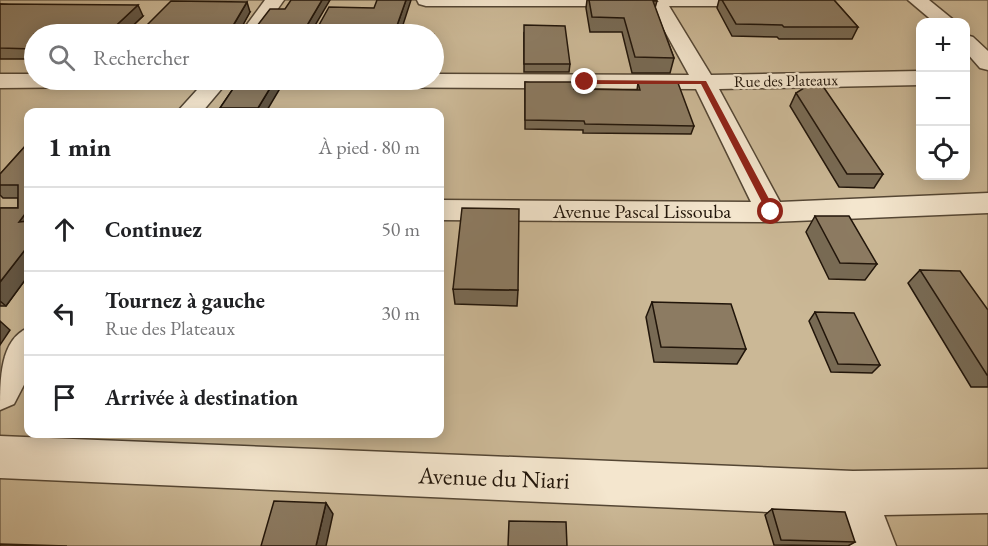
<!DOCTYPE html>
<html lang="fr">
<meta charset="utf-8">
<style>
body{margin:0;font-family:"EB Garamond",serif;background:#f2f2f2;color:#202124}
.controls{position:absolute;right:18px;top:18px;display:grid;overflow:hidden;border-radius:12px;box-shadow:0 3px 15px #0003}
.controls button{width:54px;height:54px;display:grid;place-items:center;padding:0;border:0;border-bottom:2px solid #e0e0e0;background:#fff;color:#202124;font:30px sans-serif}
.stop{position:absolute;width:18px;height:18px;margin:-14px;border:4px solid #8f2418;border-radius:50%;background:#fff}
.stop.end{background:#8f2418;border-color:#fff;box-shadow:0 2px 6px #0008}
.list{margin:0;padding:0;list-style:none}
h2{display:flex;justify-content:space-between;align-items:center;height:78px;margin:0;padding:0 24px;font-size:26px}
h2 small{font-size:20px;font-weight:400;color:#757577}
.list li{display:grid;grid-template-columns:39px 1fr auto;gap:18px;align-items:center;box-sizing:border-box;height:84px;padding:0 24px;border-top:2px solid #e0e0e0}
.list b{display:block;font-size:22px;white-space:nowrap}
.list p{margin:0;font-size:20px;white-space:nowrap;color:#757577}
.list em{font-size:20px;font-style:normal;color:#757577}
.icon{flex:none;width:33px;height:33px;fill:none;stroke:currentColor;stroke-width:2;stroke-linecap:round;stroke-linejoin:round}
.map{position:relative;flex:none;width:988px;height:546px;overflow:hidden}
.search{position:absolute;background:#fff;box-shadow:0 3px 15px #0003;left:24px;top:24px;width:420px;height:66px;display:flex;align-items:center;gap:15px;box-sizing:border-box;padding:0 21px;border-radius:33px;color:#757577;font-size:22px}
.panel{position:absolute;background:#fff;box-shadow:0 3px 15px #0003;left:24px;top:108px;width:420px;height:330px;border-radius:12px}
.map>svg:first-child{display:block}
</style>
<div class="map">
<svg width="988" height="546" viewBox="0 0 988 546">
<rect width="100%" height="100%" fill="#eed9b3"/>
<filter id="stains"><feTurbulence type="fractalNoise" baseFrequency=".00333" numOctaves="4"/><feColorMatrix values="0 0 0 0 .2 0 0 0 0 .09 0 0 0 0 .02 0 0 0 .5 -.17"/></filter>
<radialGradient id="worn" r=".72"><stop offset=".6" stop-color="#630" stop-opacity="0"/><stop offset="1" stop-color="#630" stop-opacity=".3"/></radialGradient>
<path fill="#cbb896" stroke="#766650" stroke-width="1.5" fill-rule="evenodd" d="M0,0h988v546h-988zM920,22h46v154h-46zM34,34h400v46h-400zM28,112h412v322h-412z"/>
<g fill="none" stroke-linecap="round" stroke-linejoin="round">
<defs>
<g id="street">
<path d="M265,0h19l-24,34h-20z"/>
<path d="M417,0h372l-2,4 -7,2h-111l42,69 209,-4v14l-201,4 61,113 208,-9v20l-217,9 -331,-2v-20l311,2 -55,-113 -368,-2 -8,-2 -3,-5h117v-6l255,1 -38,-69h-225l-7,-2z"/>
<path d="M908,0h21l27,22h-22z"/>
<path d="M966,35l7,2 15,14v19l-8,-2 -14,-16z"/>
<path d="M0,74h34v6h79l-3,5 -8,2 -102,1z"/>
<path d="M206,80h23l-27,32h-25z"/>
<path d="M28,328v49l-14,27 -14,6c0,-31 0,-70 28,-82z"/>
<path d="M0,436l853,35 135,-2v44l-104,2 12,31h-48l-10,-31 -838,-37z"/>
</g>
</defs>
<use href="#street" stroke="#544634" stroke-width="3"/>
<use href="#street" fill="#f4e6ce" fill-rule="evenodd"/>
</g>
<g fill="#786a54" stroke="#21150a" stroke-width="1.5">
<path d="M587,0h69l1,1 -2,7 19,50 -4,15h-38l-10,-41h-32l-4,-24z"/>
<path d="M719,0h115l24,27 -6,12h-73l-2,-2 -45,-1 -15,-28z"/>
<path d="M0,4l143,12 -19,18h-90v25h-34z"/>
<path d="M250,12l-8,14 68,8h-169l-1,-2z"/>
<path d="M524,33l46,31 -1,8h-45z"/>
<path d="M239,80l27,32h-44l-2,-4z"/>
<path d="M525,82l49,7 63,1 1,-7 56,43 -3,8 -108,-1v-3l-58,-1z"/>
<path d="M796,93l87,81 -9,14 -35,-1 -49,-81z"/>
<path d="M28,143v133l-22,30h-6v-98h18v-10h-15l-3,-3v-21z"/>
<path d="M815,216l62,48 -12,16 -36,-1 -23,-47z"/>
<path d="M920,270l68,40v77h-17l-63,-104z"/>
<path d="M453,289l65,1 -1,16 -62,-2z"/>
<path d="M652,302l94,47 -9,15 -83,-2 -8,-45z"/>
<path d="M815,312l65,53 -8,8 -41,-1 -22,-51z"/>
<path d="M772,509l83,33 -7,4 -74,-1 -9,-30z"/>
</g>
<g fill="#625645" stroke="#21150a" stroke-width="1.5">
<path d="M322,0h8l-20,34h-8z"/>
<path d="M406,0h5l-11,34h-6z"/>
<path d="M247,2l3,10 -12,22 -4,-10z"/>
<path d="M138,5l5,11 -19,18h-17z"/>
<path d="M275,80h10l-19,32h-6l-2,-4z"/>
<path d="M28,210v22l-9,-10z"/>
<path d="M28,246v30l-22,30 -6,-5v-19z"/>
<path d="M0,321l10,9 -10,15z"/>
<path d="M326,503l7,11 -7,32h-10z"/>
</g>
<g fill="#8c7b62" stroke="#21150a" stroke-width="1.5">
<path d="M291,0h31l-20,34h-104l1,-1 -59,-1 31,-31 76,1 -13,22 2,2h21l13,-17h15z"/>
<path d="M377,0h29l-12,34h-80l15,-27 45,1z"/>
<path d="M589,0h67l1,1h-4l21,57 -39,-1 -11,-39 -32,-1z"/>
<path d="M722,0h112l24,27h-74l-2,-2 -46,-1z"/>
<path d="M0,4l138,1 -31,29h-27l-3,-2 -3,2h-40v15l-34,-1z"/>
<path d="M524,25l41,1 5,38h-46z"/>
<path d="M818,79l65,95h-36l-51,-81z"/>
<path d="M239,80h36l-17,28h-38z"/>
<path d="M525,82h48l1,7 66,1 -2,-7h40l16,43 -109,-2 -1,-3 -59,-1z"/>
<path d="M28,143v67l-9,12 9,-1v25l-28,36v-74h18v-23h-18v-11z"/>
<path d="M462,208l57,1 -1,81 -65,-1z"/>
<path d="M815,216h34l28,48 -37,-1z"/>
<path d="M920,270l40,1 28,39v65h-1z"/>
<path d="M652,302l79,2 15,45 -85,-2z"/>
<path d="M815,312l39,1 26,52 -42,-1z"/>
<path d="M274,501l52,2 -10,43h-55z"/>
<path d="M772,509l73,3 10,30 -74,-2z"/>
<path d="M509,521l57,1 1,24h-59z"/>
<path d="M0,544l67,2h-67z"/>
</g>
<path fill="#8f2418" d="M582,80l124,1 70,131 -1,2 -8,-2 -66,-128h-116z"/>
<g text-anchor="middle" stroke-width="5" stroke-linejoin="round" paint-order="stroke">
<g font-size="16" fill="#21150a" stroke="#f4e6ce">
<text transform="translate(786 80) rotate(-1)" y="6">Rue des Plateaux</text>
</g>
<g font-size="20" fill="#21150a" stroke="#f4e6ce">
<text x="642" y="218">Avenue Pascal Lissouba</text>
</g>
<g font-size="24" fill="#21150a" stroke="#f4e6ce">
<text transform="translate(494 478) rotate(2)" y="8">Avenue du Niari</text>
</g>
</g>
<rect width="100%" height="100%" filter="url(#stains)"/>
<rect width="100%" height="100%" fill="url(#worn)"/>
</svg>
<div class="controls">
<button>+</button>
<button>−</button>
<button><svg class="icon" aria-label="locate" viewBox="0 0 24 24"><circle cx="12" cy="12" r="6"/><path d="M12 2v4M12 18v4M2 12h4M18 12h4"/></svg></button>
</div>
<div class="stop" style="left:771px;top:212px"></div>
<div class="stop end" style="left:585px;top:82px"></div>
<div class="search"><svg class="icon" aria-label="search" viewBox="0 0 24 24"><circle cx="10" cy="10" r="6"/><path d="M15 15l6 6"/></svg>Rechercher</div>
<section class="panel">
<h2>1 min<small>À pied · 80 m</small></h2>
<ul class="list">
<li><svg class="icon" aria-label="ahead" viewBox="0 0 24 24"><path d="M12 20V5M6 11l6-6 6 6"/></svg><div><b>Continuez</b></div><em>50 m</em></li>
<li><svg class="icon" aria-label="left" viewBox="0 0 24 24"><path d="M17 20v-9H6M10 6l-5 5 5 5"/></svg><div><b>Tournez à gauche</b><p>Rue des Plateaux</p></div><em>30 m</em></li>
<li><svg class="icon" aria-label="arrive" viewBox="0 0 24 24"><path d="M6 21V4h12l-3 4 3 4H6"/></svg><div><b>Arrivée à destination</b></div></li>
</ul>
</section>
</div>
